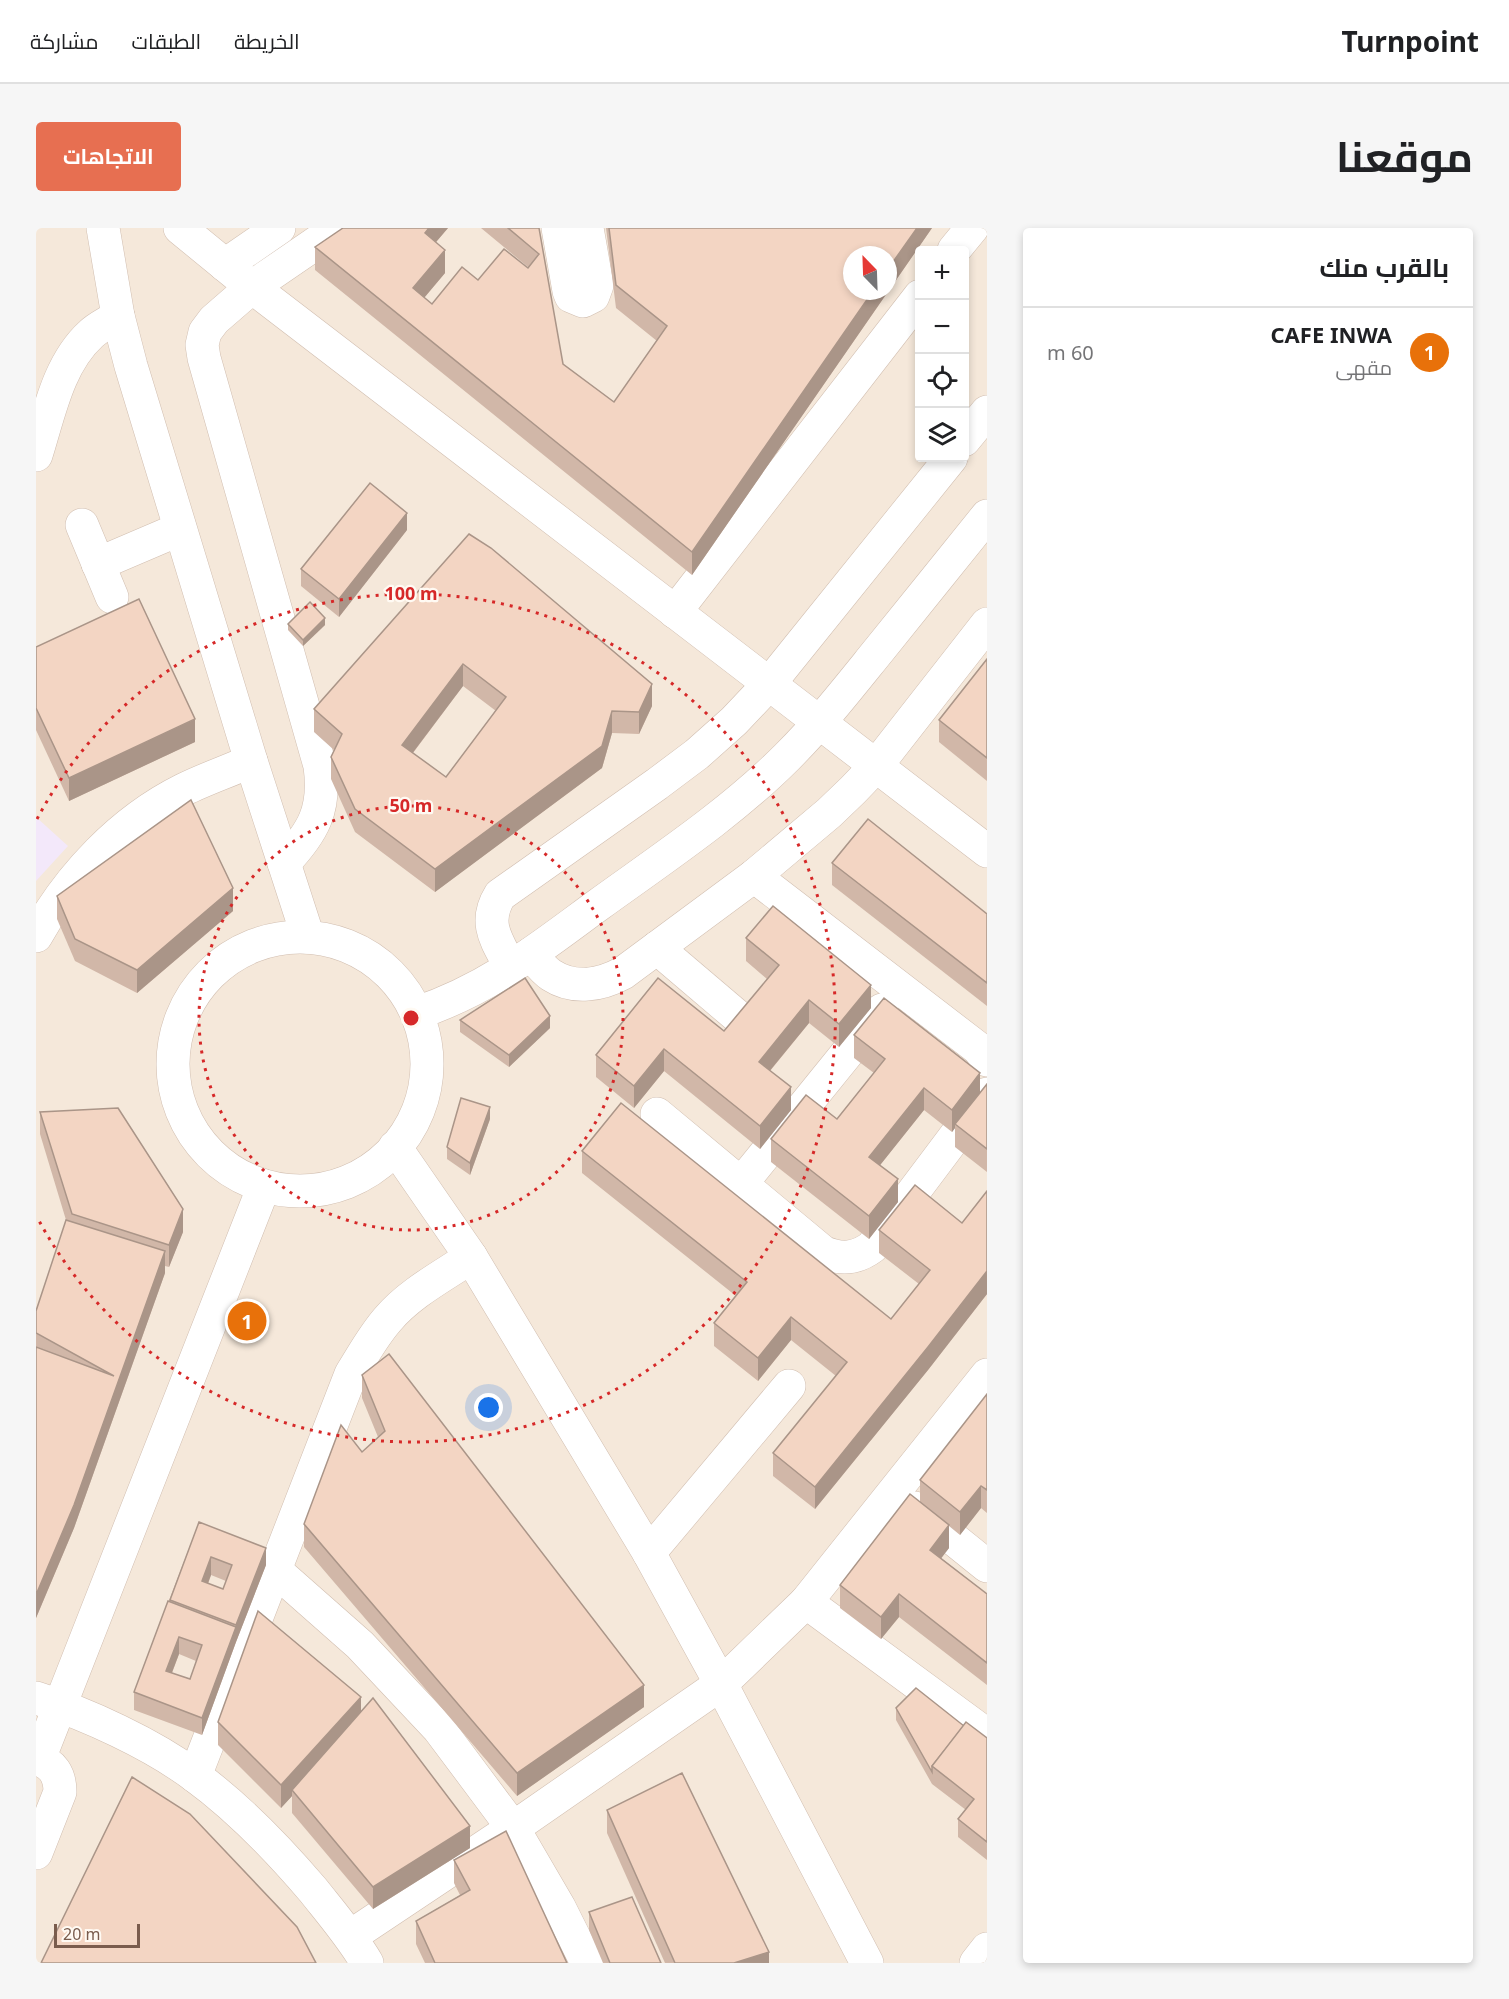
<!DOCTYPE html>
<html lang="ar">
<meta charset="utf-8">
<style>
body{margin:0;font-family:"Noto Sans",Cairo,sans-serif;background:#f6f6f6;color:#202124;direction:rtl}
.controls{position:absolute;right:18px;top:18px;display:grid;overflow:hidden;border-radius:6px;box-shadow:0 3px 9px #0003}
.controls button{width:54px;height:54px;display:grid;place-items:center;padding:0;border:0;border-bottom:2px solid #e0e0e0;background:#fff;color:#202124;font:30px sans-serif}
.compass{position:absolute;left:807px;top:18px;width:54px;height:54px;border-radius:50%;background:#fff;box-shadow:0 3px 9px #0003;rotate:337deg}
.scale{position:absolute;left:18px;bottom:15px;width:86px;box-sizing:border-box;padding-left:6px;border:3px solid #7a5c4d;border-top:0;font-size:16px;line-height:21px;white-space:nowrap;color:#7a5c4d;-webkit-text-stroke:4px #fffaf3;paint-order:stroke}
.you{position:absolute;left:453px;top:1180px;width:21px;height:21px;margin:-15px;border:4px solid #fff;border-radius:50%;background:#1a73e8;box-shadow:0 0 0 9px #1a73e833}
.badge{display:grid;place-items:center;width:39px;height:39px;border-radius:50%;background:#e76f51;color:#fff;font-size:20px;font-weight:700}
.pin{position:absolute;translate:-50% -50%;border:3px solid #fff;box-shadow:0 2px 6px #0006}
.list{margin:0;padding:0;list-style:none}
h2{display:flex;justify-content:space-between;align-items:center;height:78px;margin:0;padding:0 24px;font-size:26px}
h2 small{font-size:20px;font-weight:400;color:#757577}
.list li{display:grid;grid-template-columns:39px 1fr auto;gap:18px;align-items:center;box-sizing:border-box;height:90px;padding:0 24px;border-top:2px solid #e0e0e0}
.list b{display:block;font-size:22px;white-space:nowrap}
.list p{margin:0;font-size:20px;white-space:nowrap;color:#757577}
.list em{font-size:20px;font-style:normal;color:#757577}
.icon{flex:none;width:33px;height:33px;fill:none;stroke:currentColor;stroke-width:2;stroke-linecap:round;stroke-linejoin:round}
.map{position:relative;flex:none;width:951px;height:1735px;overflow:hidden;direction:ltr;border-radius:6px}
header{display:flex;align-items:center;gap:36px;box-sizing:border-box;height:84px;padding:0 30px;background:#fff;border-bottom:2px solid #e0e0e0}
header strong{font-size:28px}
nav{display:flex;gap:33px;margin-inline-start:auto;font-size:21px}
.intro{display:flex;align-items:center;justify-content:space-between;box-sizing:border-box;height:144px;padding:0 36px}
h1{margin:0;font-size:42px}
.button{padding:15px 27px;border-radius:6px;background:#e76f51;color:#fff;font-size:21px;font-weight:700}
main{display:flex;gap:36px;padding:0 36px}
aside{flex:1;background:#fff;border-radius:6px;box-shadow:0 3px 9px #0003}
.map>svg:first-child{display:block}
</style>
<header>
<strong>Turnpoint</strong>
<nav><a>الخريطة</a><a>الطبقات</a><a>مشاركة</a></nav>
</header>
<div class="intro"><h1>موقعنا</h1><a class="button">الاتجاهات</a></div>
<main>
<aside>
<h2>بالقرب منك<small></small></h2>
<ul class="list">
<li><span class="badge" style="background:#e8710a">1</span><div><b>CAFE INWA</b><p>مقهى</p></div><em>60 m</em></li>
</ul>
</aside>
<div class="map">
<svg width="951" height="1735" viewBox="0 0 951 1735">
<rect width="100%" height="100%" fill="#fdf6ec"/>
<path fill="#f5e8da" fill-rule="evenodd" d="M0,0h951v1735h-951zM884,22h44v208h-44zM816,27h36v36h-36z"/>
<path fill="#f3e8fa" d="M0,589l32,29 -32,35z"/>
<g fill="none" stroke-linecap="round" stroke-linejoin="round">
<defs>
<g id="minor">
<path d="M67,0l15,88 13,50 120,395 57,176"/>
<path d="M144,0l72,59 735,564"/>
<path d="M522,0l11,63 2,5 12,5 10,-5 4,-11 -10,-57"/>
<path d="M918,22l18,-22"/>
<path d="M189,37l54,-37"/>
<path d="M928,212l23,-28"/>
<path d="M0,227c13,-41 22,-91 55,-121 7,-7 19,-12 27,-18"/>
<path d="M46,297l30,72"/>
<path d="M62,336l82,-35"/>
<path d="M639,384l245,-316"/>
<path d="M248,635c29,-31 42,-53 36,-97l-116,-408 -2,-13 3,-13 9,-12 38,-33 86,-59"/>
<path d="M718,648l225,173 8,11"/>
<path d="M0,708c33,-60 85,-115 147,-146 22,-11 46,-19 68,-29"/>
<circle cx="264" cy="836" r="127"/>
<path d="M621,720l80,68"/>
<path d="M495,726c6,7 12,16 20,21 23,15 50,10 72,-2l131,-97 75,-63 24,-23 23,-24 111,-142"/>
<path d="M475,740c-13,-26 -29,-44 -11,-73l157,-111 40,-30 37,-33 35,-37 182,-226"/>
<path d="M381,785c72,-24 121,-64 181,-108 65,-47 133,-92 189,-148 34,-34 62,-70 92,-107 36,-45 72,-89 108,-134"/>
<path d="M621,886l166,138c18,8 33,7 49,-5l115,-153"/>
<path d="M359,919l76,110 178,296 72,131 146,279"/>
<path d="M705,956l141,-174"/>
<path d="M879,1280l72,58"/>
<path d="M613,1325l140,-167"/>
<path d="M239,1342l85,75 79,84 74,99 46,79 28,56"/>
<path d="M770,1374l181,133"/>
<path d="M0,1470c51,16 116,46 159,78 44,32 83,73 118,114 19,24 39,47 54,73"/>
<path d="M0,1531c17,4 24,16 24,33l-24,61"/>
<path d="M3,1531l225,-573"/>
<path d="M159,1548l156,-402c12,-19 22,-38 37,-55 22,-26 55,-43 83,-62"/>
<path d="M315,1708l162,-108 208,-144 85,-82 181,-227"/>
<path d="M940,1735l11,-14"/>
</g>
</defs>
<use href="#minor" stroke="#d1beb0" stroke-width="34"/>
<use href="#minor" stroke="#fff" stroke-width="33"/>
</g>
<g fill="#d1b7a8" fill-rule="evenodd">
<path d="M307,0h105l-12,14 9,31 -21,25 8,6 46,-24 50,-13 -47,-39h58l24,136 51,38 43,-61 -41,-33 -10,-80h326l-240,347 -377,-305v-23z"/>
<path d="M371,302l-68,87 -38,-31v-17z"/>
<path d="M433,306l183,172 -13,28 -27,-1 -10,35 -167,124 -80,-60 -24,-53v-22l3,-7 -20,-18v-23zM427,458l33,25 -50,66 -33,-24z"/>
<path d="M252,396l37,1 -22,21 -15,-16z"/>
<path d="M0,419l159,95 -126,59 -33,-71z"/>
<path d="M951,431v122l-48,-39v-22z"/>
<path d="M796,635l155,51v92l-155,-121z"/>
<path d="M21,668l176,15 -96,82 -62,-32 -18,-42z"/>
<path d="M710,710l125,70 -32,39 -30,-24 -39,48 21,39 -31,39 -96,-78 -30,37 -38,-31v-22l128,-24 43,-52 -21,-18z"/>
<path d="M424,792l90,8 -41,39 -49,-35z"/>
<path d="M818,807l126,58 7,-9v88l-32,-25v-19l-3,4 -28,-22 -44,55 18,37 -29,37 -98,-77v-23l66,-20 37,-46 -20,-15z"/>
<path d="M4,884l143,120 -14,35 -4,-1v7l-91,255 -38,90v-307l30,-91 -26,-86z"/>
<path d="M454,891l-20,56 -23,-16v-12z"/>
<path d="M546,923l309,168 28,-35 -40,-31v-23l83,-7 25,-32v103l-59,76 -113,139 -42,-33v-23l63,-77 -45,-36 -33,41 -44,-35v-23l22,-27 -154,-123z"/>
<path d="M326,1147l282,332 -127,89 -213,-249v-23l58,-72 16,-15 -16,-39z"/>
<path d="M951,1166v119l-6,-5 -21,27 -11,-9v22l-8,10 46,36v91l-88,-68 -18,22 -41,-31v-23l80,-83v-22z"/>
<path d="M163,1294l67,43 -30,77 -34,93 -68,-25v-18zM175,1347l15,6 -3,8 -15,-5zM143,1426l17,7 -6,18 -18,-6z"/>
<path d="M860,1480l68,18 23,12v122l-29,-23v-18l8,-9 -34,-26 -36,-64z"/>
<path d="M325,1483l109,137 -97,61 -81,-96v-17l-11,12 -63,-63v-23z"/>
<path d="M571,1582l162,153h-104l-58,-130z"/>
<path d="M418,1632l113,103h-142l-9,-19v-23l44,-26 -6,-12z"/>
<path d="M553,1684l72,51h-58l-14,-33z"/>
</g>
<g fill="#aa9588">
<path d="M393,0h19l-23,27v-22z"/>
<path d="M881,0h15l-240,347v-23l181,-261h15v-22z"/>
<path d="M409,22v23l-32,38v-23z"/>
<path d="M371,285v17l-68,87v-18z"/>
<path d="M289,390v7l-22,21v-6z"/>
<path d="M427,436v22l-61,81v-22z"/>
<path d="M616,456v22l-13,28v-22z"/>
<path d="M576,483v22l-10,35 -167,124v-23z"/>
<path d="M159,491v23l-126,59v-23z"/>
<path d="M197,660v23l-96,82v-23z"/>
<path d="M835,757v23l-32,39v-23z"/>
<path d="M773,772v23l-50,61v-22z"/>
<path d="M514,788v12l-41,39v-12z"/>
<path d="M628,821v22l-30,37v-22z"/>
<path d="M944,845v23l-25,28v4l-3,4v-22z"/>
<path d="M755,859v23l-31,39v-23z"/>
<path d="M888,860v22l-55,69v-22z"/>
<path d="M454,879v12l-20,56v-12z"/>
<path d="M862,951v23l-29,37v-23z"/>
<path d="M147,981v23l-14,35v-22z"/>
<path d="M129,1023v22l-91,255 -38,90v-23z"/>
<path d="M951,1043v23l-59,76 -113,139v-22z"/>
<path d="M755,1089v23l-33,41v-23z"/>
<path d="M945,1258v22l-21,27v-23z"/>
<path d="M913,1297v23l-19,25v-23z"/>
<path d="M230,1320v17l-30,77 -34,93v-17l34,-93z"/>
<path d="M175,1329v18l-9,24v-18z"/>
<path d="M863,1366v23l-18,22v-22z"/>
<path d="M143,1409v17l-13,34v-17z"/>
<path d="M608,1457v22l-127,89v-23z"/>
<path d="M325,1469v23l-69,70v6l-11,12v-23z"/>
<path d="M434,1598v22l-97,61v-22z"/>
<path d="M733,1724v11h-35z"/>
</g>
<g fill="#f3d5c3" stroke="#aa9588" stroke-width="1.5" fill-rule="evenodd">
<path d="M307,0h86l-4,5 20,17 -32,38 19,16 30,-37 16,13 26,-31 24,19 11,-14 -31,-26h31l24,136 51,38 53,-76 -51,-41 -7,-57h308l-29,41v-14h-36v36h21l-181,261 -377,-305z"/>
<path d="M334,255l37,30 -68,86 -38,-30z"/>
<path d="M433,306l22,14 161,136 -13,28 -27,-1 -10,35 -167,123 -80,-60 -24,-52 11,-23 -28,-25zM427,436l43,33 -60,80 -44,-32z"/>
<path d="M103,371l56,120 -126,59 -33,-70v-61z"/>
<path d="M274,374l15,16 -22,22 -15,-16z"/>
<path d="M951,431v99l-48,-38z"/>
<path d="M155,572l42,88 -96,82 -62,-31 -18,-43z"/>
<path d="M832,591l119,95v69l-155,-120z"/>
<path d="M737,678l98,79 -32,39 -30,-24 -50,62 32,25 -31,39 -96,-77 -30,37 -38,-31 62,-77 66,53 55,-66 -33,-27z"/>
<path d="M489,750l25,38 -41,39 -49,-35z"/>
<path d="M848,770l96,75 -28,37 -28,-22 -55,69 29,22 -29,37 -98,-77 35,-44 31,24 48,-60 -31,-24z"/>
<path d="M951,856v65l-32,-25z"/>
<path d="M425,870l29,9 -20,56 -23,-16z"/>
<path d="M585,875l270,216 39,-49 -51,-40 36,-45 47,38 25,-32v80l-59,76 -113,140 -42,-34 74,-91 -56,-45 -33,41 -44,-35 33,-41 -165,-131z"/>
<path d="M82,880l65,101 -14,36 -97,-31 -32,-102z"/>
<path d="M30,992l99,31 -91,254 -38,90v-248l78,29 -78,-43v-22z"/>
<path d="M353,1126l255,331 -127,88 -213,-249 37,-99 21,27 23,-21 -23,-56z"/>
<path d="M951,1166v96l-6,-4 -21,26 -40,-32z"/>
<path d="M874,1266l39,31 -19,25 57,44v69l-88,-69 -18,23 -41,-32z"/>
<path d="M163,1294l67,26 -30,77 -66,-25zM175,1329l21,8 -9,24 -21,-8z"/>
<path d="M132,1373l68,26 -34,91 -68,-26zM143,1409l23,8 -12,34 -24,-8z"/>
<path d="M222,1383l103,86 -80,88 -63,-63z"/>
<path d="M880,1460l48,38 -32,40v6l-36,-64z"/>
<path d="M337,1470l97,128 -97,61 -81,-97z"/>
<path d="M930,1494l21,16v104l-29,-23 16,-20 -42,-33z"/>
<path d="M646,1545l87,179 -35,11h-59l-68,-153z"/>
<path d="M96,1549l58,37 107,113 19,36h-275z"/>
<path d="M470,1603l61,132h-132l-19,-42 54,-31 -16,-30z"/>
<path d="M596,1669l29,66h-51l-21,-51z"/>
</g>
<g fill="none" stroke="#d62828" stroke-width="3" stroke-dasharray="3 6">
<circle cx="375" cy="790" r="212"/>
<path d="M1 591A424 424 0 1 1 1 989"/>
</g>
<circle cx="375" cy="790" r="9" fill="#d62828" stroke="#fffaf3" stroke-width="3"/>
<g font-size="18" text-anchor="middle" font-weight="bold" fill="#d62828" stroke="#fffaf3" stroke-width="4.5" stroke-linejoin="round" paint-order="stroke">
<text x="375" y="372">100 m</text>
<text x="375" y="584">50 m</text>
</g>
</svg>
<div class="controls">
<button>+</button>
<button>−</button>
<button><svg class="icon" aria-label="locate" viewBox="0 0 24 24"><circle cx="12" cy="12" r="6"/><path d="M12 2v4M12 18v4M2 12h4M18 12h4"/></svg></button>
<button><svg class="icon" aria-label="layers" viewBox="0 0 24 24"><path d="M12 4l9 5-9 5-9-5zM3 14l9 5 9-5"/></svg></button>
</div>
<svg class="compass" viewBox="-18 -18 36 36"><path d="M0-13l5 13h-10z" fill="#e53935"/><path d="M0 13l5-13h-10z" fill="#757577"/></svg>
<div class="scale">20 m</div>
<div class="you"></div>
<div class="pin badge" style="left:211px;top:1093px;background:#e8710a">1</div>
</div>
</main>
